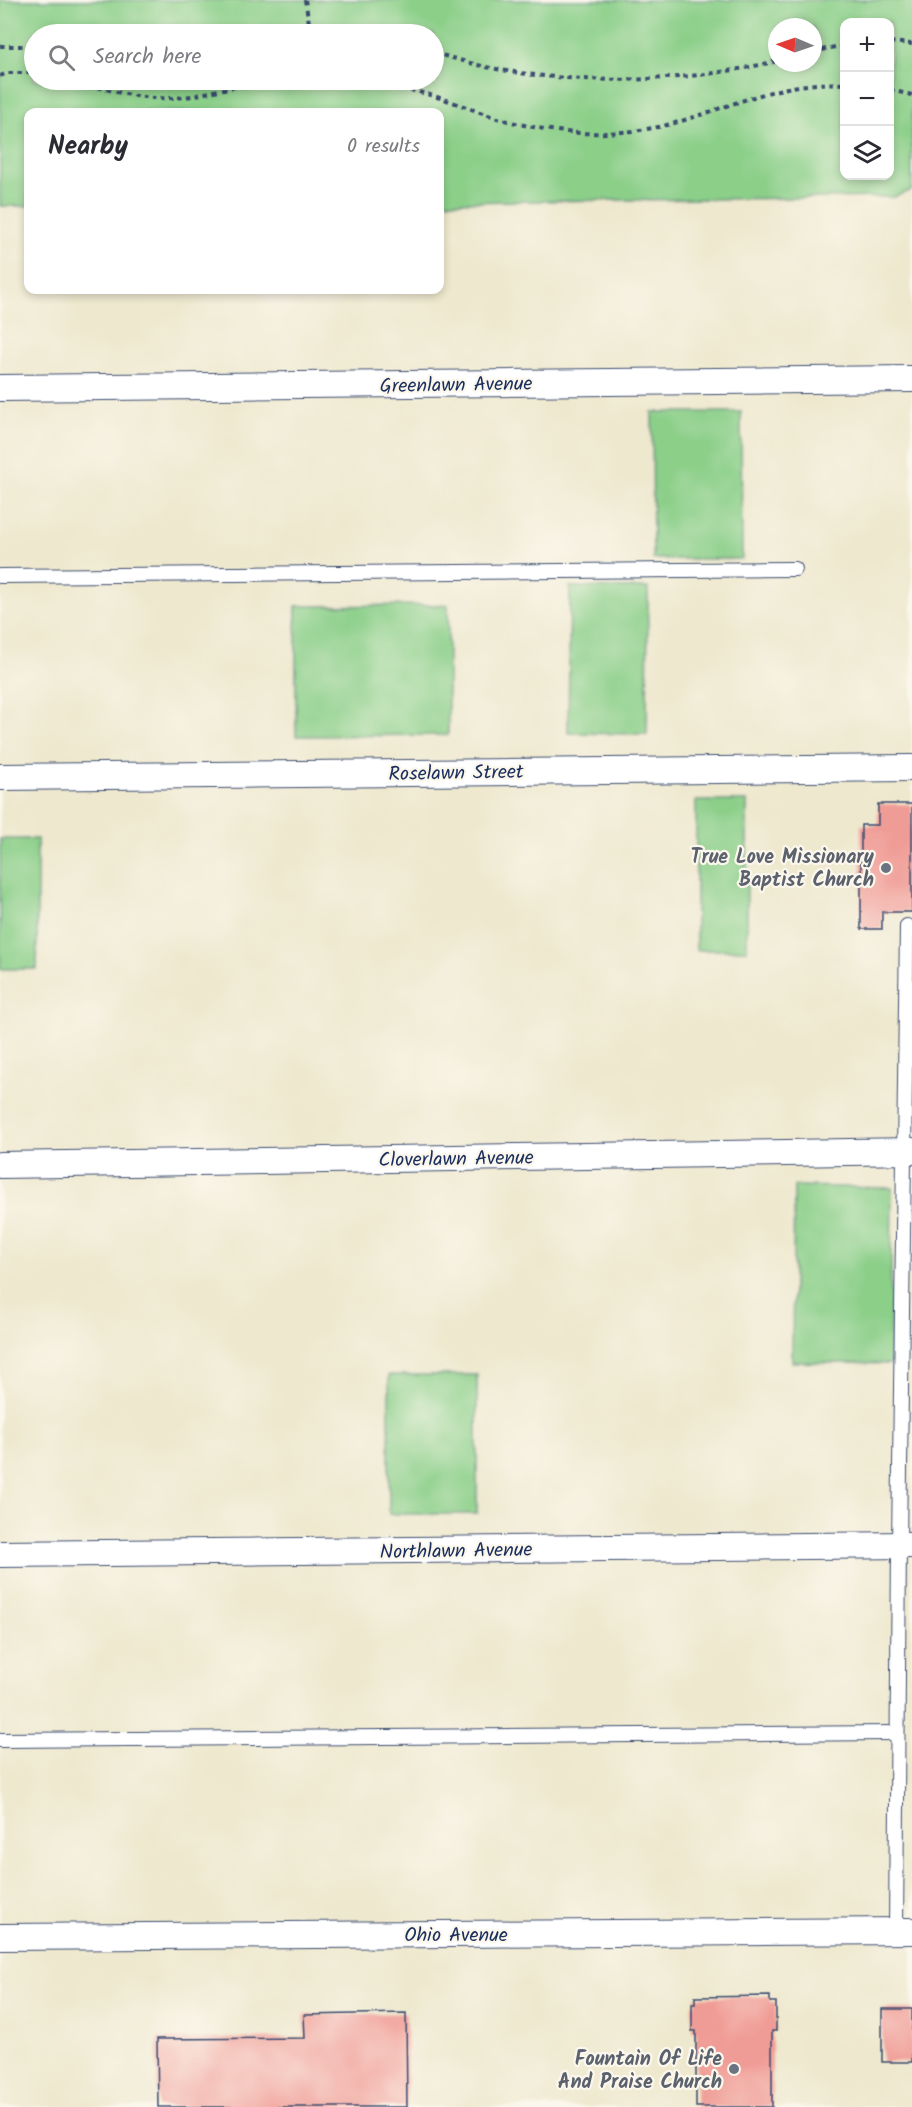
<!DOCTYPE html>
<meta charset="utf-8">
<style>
body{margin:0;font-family:Kalam,sans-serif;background:#f7f7f7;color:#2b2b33}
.controls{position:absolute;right:18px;top:18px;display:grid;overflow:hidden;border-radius:12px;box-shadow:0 3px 9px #0003}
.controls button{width:54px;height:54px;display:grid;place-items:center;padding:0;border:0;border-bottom:2px solid #e1e1e2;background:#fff;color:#2b2b33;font:30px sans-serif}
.compass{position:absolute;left:768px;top:18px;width:54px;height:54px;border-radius:50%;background:#fff;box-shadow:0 3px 9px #0003;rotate:272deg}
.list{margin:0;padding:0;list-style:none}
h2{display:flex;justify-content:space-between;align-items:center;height:78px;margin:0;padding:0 24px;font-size:26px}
h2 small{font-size:20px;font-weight:400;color:#7c7c81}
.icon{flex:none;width:33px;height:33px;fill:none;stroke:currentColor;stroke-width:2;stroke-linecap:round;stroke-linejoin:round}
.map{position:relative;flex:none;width:912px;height:2107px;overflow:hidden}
.search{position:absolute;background:#fff;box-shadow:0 3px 9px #0003;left:24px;top:24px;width:420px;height:66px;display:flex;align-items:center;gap:15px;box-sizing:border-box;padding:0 21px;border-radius:33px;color:#7c7c81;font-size:22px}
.panel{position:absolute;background:#fff;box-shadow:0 3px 9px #0003;left:24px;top:108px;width:420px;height:186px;border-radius:12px}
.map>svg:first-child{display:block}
</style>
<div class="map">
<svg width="912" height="2107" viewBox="0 0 912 2107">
<rect width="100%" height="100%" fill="#fbf7ec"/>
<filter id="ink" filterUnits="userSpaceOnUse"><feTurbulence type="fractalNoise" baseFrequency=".0167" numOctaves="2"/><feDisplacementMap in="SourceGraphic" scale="12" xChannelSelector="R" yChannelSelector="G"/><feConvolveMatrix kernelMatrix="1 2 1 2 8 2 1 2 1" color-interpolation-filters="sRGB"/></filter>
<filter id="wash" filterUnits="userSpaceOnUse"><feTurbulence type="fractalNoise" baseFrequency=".008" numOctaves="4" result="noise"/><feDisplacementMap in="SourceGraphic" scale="24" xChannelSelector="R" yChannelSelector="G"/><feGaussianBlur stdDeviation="1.35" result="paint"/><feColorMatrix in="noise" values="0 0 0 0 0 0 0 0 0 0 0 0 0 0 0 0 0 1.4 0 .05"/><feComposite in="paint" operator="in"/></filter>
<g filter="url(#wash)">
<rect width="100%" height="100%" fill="#eee8ce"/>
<g fill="#8bcf89" stroke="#537f74" stroke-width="1.5" fill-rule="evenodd">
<path d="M0,0h912v190l-18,7 -454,5v-90h-412v94h-28zM890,22v154h-46v-154zM777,27h36v36h-36zM34,34h400v46h-400z"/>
<path d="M652,412h89l1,147h-89z"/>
<path d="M570,587l78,1 -1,146 -79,-1z"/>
<path d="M448,605v130l-152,1v-130z"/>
<rect x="696" y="801" width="51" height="149"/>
<rect x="0" y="839" width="37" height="130"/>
<path d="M794,1186l98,2 -2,176 -98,-2z"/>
<rect x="389" y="1375" width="88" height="139"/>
</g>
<g id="blocks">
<g fill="#f09c96">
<path d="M878,804h34v108h-30v17h-21v-104h17z"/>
<path d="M770,1996v6h6v29h-4v76h-76v-76h-4v-27h3v-7z"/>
<rect x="882" y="2009" width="30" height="53"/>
<path d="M406,2013l1,94h-249l-1,-68 148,-1 -1,-23z"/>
</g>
</g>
</g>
<g filter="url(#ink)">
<use href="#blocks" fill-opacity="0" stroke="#3b4b6f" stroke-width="1.5"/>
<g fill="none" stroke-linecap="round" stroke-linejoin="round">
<defs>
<g id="lane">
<path d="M0,576l795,-7"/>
<path d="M0,1740l897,-7"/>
<path d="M896,1931l3,-386 8,-619"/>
</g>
<g id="street">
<path d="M0,388l912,-9"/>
<path d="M0,777l912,-9"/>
<path d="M0,1165l912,-14"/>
<path d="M0,1554l912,-9"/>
<path d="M0,1937l912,-6"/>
</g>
</defs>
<use href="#lane" stroke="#3b4b6f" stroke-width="16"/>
<use href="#street" stroke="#3b4b6f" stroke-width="28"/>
<g stroke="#3b4b6f" stroke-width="4" stroke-dasharray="4.5 4.5" stroke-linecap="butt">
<path d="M305,0l6,34"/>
<path d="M890,42l22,2"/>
<path d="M0,46h34"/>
<path d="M813,52l31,-7"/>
<path d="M434,53c19,5 38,11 57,15 91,18 196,15 286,-7"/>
<path d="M0,76l8,-3h26"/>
<path d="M72,80c31,8 65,20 97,18 24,0 44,-8 67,-11 42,-6 85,-8 127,-4 22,2 46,6 67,12 22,6 43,15 64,22 36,11 75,18 112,16 24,-1 49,-4 72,-11 59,-17 103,-42 166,-38"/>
<path d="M890,90l22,5"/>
</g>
<use href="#lane" stroke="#fff" stroke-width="14"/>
<use href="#street" stroke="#fff" stroke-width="26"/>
</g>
</g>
<g fill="#6b7280" stroke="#fbf7ec" stroke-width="2">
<circle cx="886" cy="868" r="6"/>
<circle cx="734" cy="2069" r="6"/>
</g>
<g text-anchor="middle" stroke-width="4.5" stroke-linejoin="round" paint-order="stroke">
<g font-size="20" fill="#1b2f5e" stroke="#fbf7ec">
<text transform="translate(456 384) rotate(-1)" y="7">Greenlawn Avenue</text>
<text transform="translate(456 772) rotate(-1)" y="7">Roselawn Street</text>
<text transform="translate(456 1158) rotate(-1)" y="7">Cloverlawn Avenue</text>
<text transform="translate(456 1550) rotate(-1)" y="7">Northlawn Avenue</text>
<text x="456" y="1941">Ohio Avenue</text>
</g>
<g font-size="20" font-weight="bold" fill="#5b616d" stroke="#fbf7ec" text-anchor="end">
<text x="874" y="863">True Love Missionary<tspan x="874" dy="23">Baptist Church</tspan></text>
<text x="722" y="2065">Fountain Of Life<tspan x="722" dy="23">And Praise Church</tspan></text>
</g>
</g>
</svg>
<div class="controls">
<button>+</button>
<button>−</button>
<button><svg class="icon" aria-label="layers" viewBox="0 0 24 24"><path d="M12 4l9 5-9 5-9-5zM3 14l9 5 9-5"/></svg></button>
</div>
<svg class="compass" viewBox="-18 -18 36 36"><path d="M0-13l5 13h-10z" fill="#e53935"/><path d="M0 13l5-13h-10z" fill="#7c7c81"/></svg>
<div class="search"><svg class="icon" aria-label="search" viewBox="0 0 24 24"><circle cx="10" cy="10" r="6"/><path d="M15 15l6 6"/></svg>Search here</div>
<section class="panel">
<h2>Nearby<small>0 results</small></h2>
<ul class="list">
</ul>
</section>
</div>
